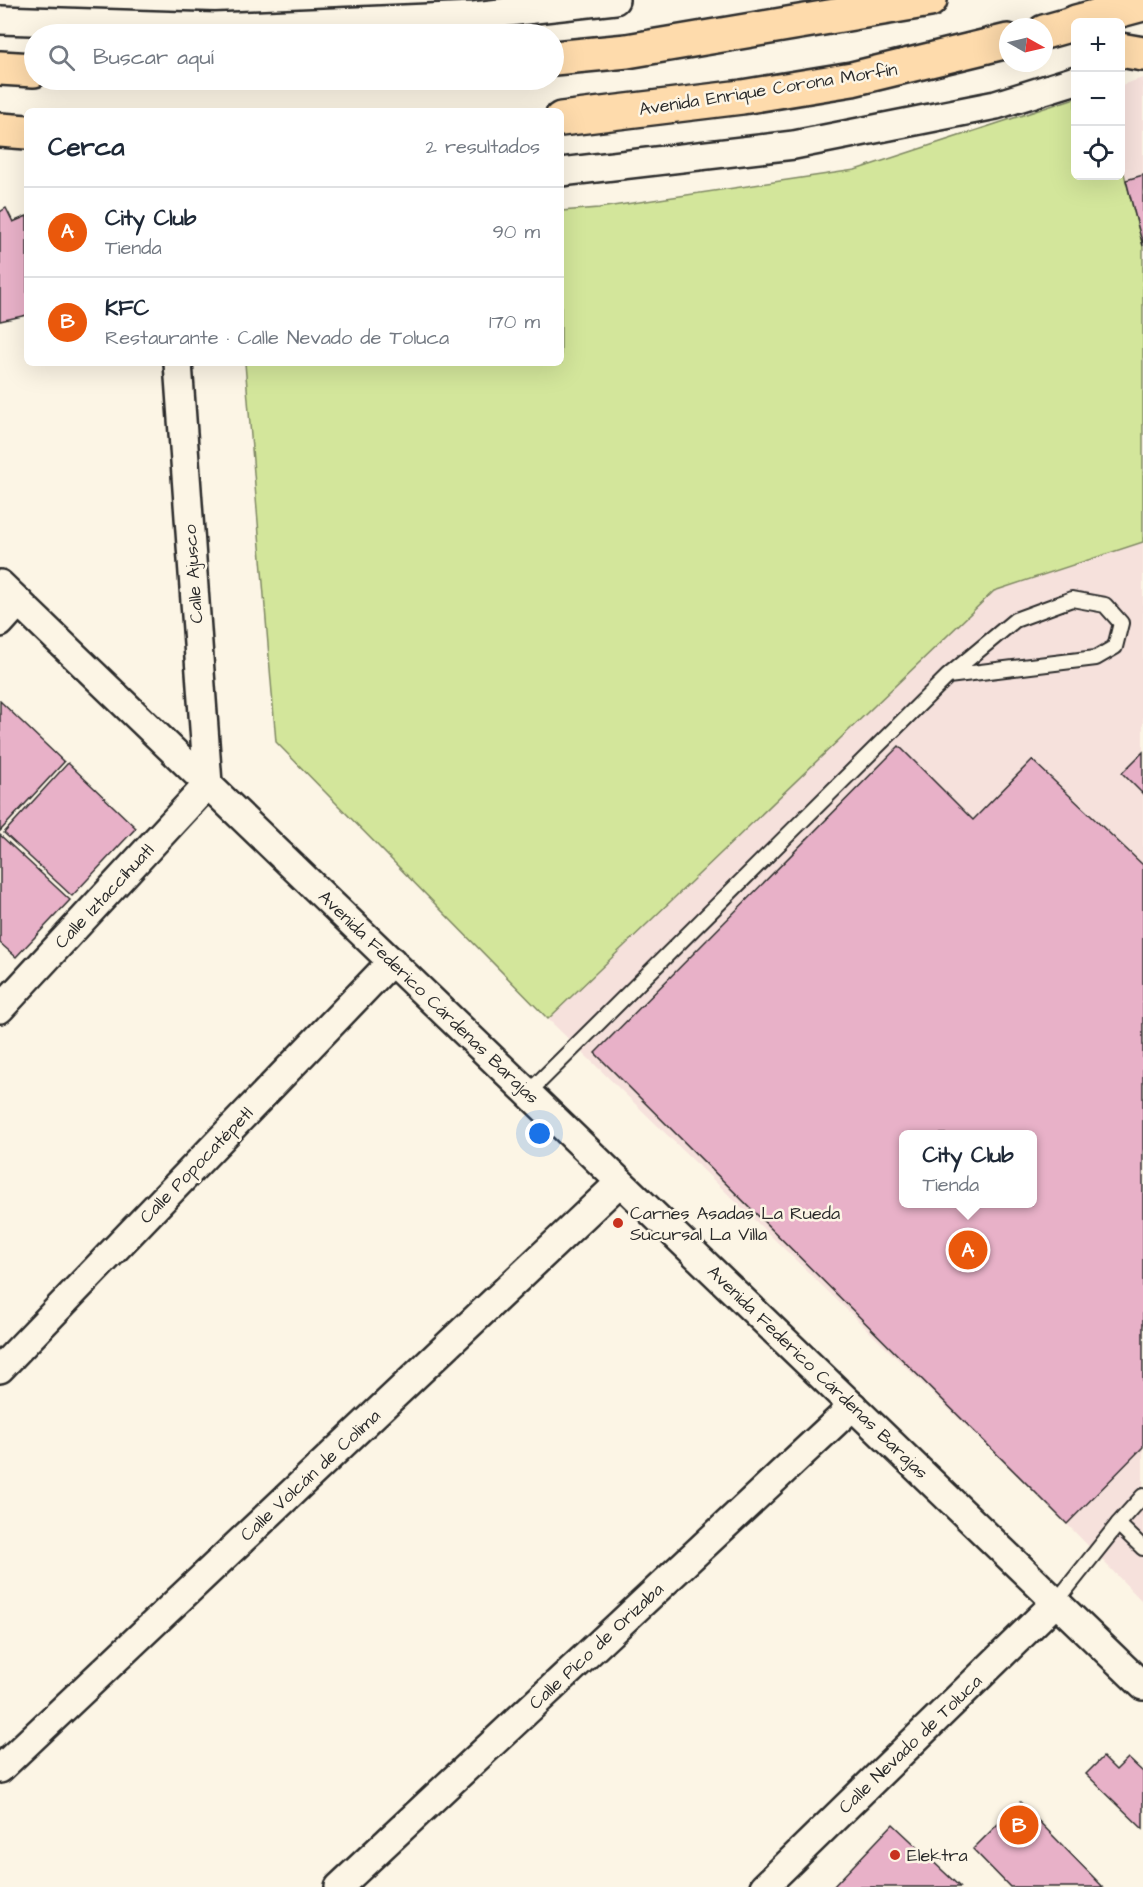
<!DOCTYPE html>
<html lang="es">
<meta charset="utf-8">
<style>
body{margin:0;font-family:"Architects Daughter",sans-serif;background:#f6f6f7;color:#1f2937}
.controls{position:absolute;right:18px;top:18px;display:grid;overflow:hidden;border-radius:9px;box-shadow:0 6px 24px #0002}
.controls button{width:54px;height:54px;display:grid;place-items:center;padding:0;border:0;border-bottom:2px solid #e0e1e3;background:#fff;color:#1f2937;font:30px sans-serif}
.compass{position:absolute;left:999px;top:18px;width:54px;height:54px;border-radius:50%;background:#fff;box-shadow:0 6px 24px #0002;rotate:98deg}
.you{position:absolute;left:540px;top:1134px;width:21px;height:21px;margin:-15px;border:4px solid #fff;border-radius:50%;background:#1a73e8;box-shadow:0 0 0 9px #1a73e833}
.badge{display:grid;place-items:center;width:39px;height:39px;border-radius:50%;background:#ea580c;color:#fff;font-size:20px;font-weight:700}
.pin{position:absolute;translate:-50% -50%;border:3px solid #fff;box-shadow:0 2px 6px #0006}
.popup{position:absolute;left:899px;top:1130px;width:138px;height:78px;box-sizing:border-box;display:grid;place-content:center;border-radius:9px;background:#fff;filter:drop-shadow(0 2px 4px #0005);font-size:20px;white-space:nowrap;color:#747a83}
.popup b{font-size:22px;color:#1f2937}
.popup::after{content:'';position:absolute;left:50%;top:100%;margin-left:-12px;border:12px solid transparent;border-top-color:#fff}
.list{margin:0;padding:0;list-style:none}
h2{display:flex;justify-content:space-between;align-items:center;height:78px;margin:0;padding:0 24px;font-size:26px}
h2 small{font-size:20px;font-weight:400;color:#747a83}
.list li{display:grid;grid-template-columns:39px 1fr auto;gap:18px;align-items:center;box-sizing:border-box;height:90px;padding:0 24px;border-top:2px solid #e0e1e3}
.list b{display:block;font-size:22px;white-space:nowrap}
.list p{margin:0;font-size:20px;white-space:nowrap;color:#747a83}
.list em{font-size:20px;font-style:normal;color:#747a83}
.icon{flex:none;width:33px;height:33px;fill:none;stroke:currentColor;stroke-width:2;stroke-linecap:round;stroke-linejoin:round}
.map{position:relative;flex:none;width:1143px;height:1887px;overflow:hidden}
.search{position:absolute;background:#fff;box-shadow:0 6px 24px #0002;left:24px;top:24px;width:540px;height:66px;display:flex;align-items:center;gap:15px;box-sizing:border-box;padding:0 21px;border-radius:33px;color:#747a83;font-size:22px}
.panel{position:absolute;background:#fff;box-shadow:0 6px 24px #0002;left:24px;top:108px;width:540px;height:258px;border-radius:9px}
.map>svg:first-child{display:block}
</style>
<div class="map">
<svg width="1143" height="1887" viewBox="0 0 1143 1887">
<rect width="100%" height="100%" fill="#fcf5e5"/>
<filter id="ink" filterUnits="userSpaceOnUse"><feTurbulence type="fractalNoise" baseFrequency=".0167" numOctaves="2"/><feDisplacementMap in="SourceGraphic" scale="12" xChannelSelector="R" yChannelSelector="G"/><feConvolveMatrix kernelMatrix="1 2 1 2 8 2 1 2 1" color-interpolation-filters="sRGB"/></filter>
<g filter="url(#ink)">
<g fill="#f6e1dc" fill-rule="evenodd">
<path d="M1143,78v168l-22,-84v-77z"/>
<path d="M1143,542v1060l-76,-78 -519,-505 446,-428zM904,1134h128v70h-128z"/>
</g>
<path fill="#d3e69b" stroke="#7f8863" stroke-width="1.5" d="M1075,98l1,78h44l1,-14 22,84v296l-149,49 -446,428 -272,-277 -31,-379h316v-152l38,-3 256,-38z"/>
<g fill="#e8b1c8" stroke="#2b2b2b" stroke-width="1.5" fill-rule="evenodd">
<path d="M1143,175v71l-17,-66z"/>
<path d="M6,208l7,14 14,-6v99l-27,6v-109z"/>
<path d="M0,701l64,61 -64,69z"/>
<path d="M899,746l74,74 59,-60 111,105v582l-76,77 -472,-471zM904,1134h128v70h-128z"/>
<path d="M1143,752v42l-21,-21z"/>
<path d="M68,763l68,65 -64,68 -68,-63z"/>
<path d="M0,835l70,65 -54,57 -16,-14z"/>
<path d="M1103,1757l13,13 12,-12 15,14v57l-57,-55z"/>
<path d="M1020,1802l83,85h-93l-37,-38z"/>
<path d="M893,1824l67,63h-127z"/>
</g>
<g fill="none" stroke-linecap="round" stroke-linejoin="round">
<defs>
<g id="lane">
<path d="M528,1093l420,-417 67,-56 57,-21 33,6 16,18 -6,24 -19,11 -148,18"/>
<path d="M1143,1496l-25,28 25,24"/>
<path d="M1056,1602l62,-78"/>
</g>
<g id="street">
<path d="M0,20l215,7 259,-11 141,-16"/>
<path d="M561,172l233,-27 202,-40 80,-25"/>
<path d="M0,584l1143,1102"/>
<path d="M0,623l19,-21"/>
<path d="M0,1009l208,-225 -30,-421"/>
<path d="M0,1369l392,-408"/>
<path d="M0,1769l620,-587"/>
<path d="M339,1887l514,-481"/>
<path d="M764,1887l292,-285"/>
</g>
<g id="primary">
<path d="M1076,22l67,-18"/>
<path d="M1044,32l32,-9"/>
<path d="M1120,50l23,4"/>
<path d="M554,58l73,-7 303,-51"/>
<path d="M0,68l34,2"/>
<path d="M561,119l181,-22 110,-18 156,-38"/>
<path d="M0,130l27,2"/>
</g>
</defs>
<use href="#lane" stroke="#2b2b2b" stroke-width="18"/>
<use href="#street" stroke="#2b2b2b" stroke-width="32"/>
<use href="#primary" stroke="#2b2b2b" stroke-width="38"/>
<use href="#lane" stroke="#fcf5e5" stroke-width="14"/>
<use href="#street" stroke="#fcf5e5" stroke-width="27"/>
<use href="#primary" stroke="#fedbac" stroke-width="33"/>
</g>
</g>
<g fill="#c8321e" stroke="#fcf5e5" stroke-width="2">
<circle cx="618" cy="1223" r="6"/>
<circle cx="895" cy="1855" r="6"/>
</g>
<g text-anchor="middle" stroke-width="5" stroke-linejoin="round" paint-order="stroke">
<g font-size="18" fill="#2b2b2b" stroke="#fcf5e5">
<text transform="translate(768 89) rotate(-9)" y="6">Avenida Enrique Corona Morfín</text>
<text transform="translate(193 574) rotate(-94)" y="6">Calle Ajusco</text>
<text transform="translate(104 896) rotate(-47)" y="6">Calle Iztaccíhuatl</text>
<text transform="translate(429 997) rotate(44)" y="6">Avenida Federico Cárdenas Barajas</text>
<text transform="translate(196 1165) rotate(-46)" y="6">Calle Popocatépetl</text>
<text transform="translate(818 1372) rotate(44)" y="6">Avenida Federico Cárdenas Barajas</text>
<text transform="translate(310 1475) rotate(-43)" y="6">Calle Volcán de Colima</text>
<text transform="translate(596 1646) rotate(-43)" y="6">Calle Pico de Orizaba</text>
<text transform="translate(910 1744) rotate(-44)" y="6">Calle Nevado de Toluca</text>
</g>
<g font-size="18" fill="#2b2b2b" stroke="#fcf5e5" text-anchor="start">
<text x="630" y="1219">Carnes Asadas La Rueda<tspan x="630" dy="21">Sucursal La Villa</tspan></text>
<text x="907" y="1861">Elektra</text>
</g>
</g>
</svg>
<div class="controls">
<button>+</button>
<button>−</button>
<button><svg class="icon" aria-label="locate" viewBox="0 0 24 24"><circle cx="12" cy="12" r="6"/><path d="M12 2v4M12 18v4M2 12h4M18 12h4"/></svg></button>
</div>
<svg class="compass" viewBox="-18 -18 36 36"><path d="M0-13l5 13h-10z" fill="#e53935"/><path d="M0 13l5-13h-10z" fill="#747a83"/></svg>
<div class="you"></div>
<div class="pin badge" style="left:968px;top:1250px">A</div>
<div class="popup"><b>City Club</b>Tienda</div>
<div class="pin badge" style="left:1019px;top:1825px">B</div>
<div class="search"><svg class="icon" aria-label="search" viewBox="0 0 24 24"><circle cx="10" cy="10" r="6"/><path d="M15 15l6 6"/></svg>Buscar aquí</div>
<section class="panel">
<h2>Cerca<small>2 resultados</small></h2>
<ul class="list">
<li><span class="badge">A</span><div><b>City Club</b><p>Tienda</p></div><em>90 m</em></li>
<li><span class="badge">B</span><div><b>KFC</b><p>Restaurante · Calle Nevado de Toluca</p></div><em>170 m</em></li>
</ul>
</section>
</div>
